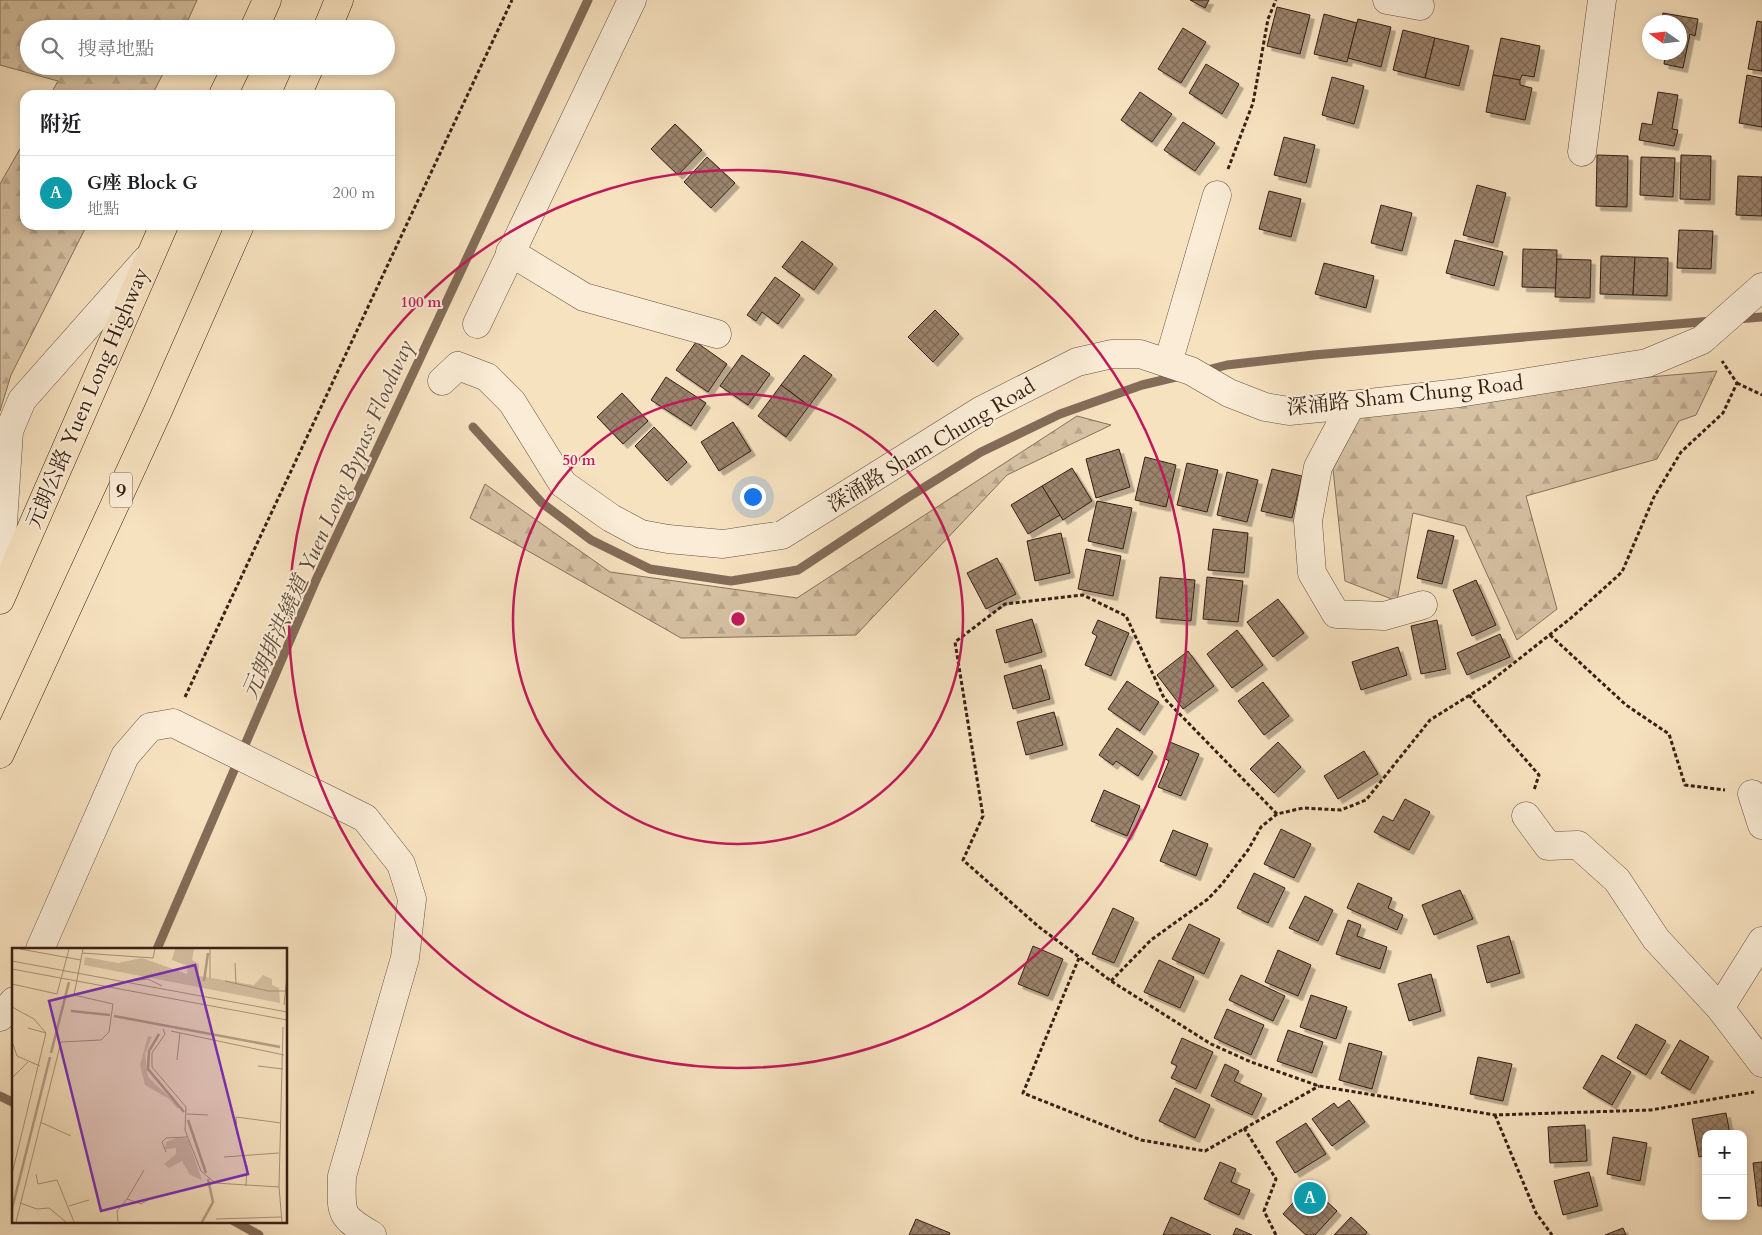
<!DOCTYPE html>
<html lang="zh-TW">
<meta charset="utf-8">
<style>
body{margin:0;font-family:Cardo,"Noto Serif TC",serif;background:#f6f6f6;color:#202124}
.controls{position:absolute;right:15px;bottom:15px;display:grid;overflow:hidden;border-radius:10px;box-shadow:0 2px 8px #0003}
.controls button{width:45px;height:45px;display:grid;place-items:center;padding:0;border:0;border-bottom:1px solid #e0e0e0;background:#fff;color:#202124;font:25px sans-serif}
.compass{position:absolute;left:1642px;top:15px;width:45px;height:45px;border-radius:50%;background:#fff;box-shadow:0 2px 8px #0003;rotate:284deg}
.you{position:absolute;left:752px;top:496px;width:18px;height:18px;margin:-12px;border:4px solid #fff;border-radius:50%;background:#1a73e8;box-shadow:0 0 0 8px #1a73e833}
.badge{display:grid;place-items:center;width:32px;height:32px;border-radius:50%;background:#8f2418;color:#fff;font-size:16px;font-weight:700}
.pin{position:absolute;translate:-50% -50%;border:2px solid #fff;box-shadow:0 1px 5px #0006}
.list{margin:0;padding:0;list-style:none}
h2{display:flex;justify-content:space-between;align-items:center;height:65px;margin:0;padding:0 20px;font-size:21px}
h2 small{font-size:16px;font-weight:400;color:#757577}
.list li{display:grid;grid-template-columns:32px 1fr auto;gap:15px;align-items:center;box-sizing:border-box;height:75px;padding:0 20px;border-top:1px solid #e0e0e0}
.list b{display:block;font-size:19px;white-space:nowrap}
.list p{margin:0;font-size:16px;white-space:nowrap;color:#757577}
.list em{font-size:16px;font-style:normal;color:#757577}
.icon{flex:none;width:28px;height:28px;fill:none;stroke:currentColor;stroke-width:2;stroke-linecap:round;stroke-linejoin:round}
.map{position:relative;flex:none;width:1762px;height:1235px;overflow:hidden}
.search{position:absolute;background:#fff;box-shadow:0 2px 8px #0003;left:20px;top:20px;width:375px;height:55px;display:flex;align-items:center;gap:12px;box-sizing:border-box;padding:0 18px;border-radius:28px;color:#757577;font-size:19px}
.panel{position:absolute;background:#fff;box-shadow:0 2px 8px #0003;left:20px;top:90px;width:375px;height:140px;border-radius:15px}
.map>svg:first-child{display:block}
</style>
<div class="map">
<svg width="1762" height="1235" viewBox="0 0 1762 1235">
<defs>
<pattern id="forest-firs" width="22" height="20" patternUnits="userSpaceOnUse" patternTransform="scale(1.25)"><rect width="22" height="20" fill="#d6c1a3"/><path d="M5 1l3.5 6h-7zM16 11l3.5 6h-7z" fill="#b8a58b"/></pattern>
<pattern id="building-cross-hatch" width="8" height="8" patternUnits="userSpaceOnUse" patternTransform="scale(1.25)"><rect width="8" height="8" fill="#9b846d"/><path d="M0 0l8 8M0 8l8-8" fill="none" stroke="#7f6b58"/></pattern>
<filter id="shadow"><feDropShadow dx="4.5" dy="4.5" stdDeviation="0" flood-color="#0004"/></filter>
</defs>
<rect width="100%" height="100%" fill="#f7e2c0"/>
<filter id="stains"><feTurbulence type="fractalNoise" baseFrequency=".004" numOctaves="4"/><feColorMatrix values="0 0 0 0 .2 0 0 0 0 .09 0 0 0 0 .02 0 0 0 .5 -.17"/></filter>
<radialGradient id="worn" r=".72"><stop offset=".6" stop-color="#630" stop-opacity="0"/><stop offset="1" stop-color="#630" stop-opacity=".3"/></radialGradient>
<g fill="url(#forest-firs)" stroke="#86705c">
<path d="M0,0h197l-13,29h-155v37h138l-15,29h-102l8,-14 -58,-16z"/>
<path d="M25,140v85h62l-76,150 -11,36v-227z"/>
<path d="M1717,371l-21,44 -17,6 -22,38 -131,37 31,113 -40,31 -52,-114 -52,-13 -16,88 -52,-20 -12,-112 34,-67z"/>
<path d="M1077,416l34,9 -104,50 -151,160 -175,3 -211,-120 15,-34 125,88 187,26z"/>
</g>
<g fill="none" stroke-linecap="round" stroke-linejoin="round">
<g stroke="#836c58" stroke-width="9">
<path d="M1737,319l25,-2"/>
<path d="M1203,371l24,-6 87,-10 398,-34"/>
<path d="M473,427l69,76 49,37 59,29 81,12 67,-11 109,-72 74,-46 79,-38 82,-29 38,-9"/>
<path d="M157,949l159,-369 272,-580"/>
<path d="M0,1096l14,7"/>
<path d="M234,1221l25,14"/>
</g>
</g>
<g fill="url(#building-cross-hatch)" stroke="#371f14" filter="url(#shadow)">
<path d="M1190,0h19l-4,8z"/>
<path d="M1277,7l33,8 -10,39 -33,-8z"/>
<path d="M1663,13l35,6 -3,17 -5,-2 -7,34 -19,-4 2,-12h14v-30h-19z"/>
<path d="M1324,14l33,9 -10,39 -33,-8z"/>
<path d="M1358,19l33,8 -10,40 -33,-9z"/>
<path d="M1757,21l5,1v49l-14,-2z"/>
<path d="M1183,28l23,14 -25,41 -23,-14z"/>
<path d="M1403,30l32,8 -10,40 -32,-8z"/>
<path d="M1435,38l34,8 -10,40 -34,-8z"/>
<path d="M1501,38l39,8 -6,31 -12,-2 -2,5 -27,-5z"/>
<path d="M1206,64l33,20 -17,30 -33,-21z"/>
<path d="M1493,75l27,5v5l12,3 -7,32 -39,-8z"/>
<path d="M1747,75l15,3v49l-23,-4z"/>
<path d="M1332,77l32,9 -10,38 -32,-9z"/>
<path d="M1140,92l32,22 -20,28 -31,-22z"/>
<path d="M1658,92l20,3 -6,34 6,1 -4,16 -35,-6 3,-17 10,2z"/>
<path d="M1183,122l32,21 -20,28 -31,-21z"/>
<path d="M675,124l27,26 -24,25 -27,-26z"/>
<path d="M1284,137l31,8 -9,38 -32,-8z"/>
<path d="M1597,155l31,1 -1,51 -31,-1z"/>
<path d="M1681,155l30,1 -1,44 -30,-1z"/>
<path d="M707,157l28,26 -24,25 -27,-26z"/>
<path d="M1641,157l34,1 -2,39 -33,-2z"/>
<path d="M1738,176l24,1v39l-26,-1z"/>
<path d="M1477,185l29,8 -13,50 -30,-8z"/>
<path d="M1269,191l32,8 -10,38 -32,-8z"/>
<path d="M1381,205l31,8 -10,38 -31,-8z"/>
<path d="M1679,230l34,1 -2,38 -34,-1z"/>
<path d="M1455,240l48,12 -9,34 -48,-13z"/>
<path d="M802,241l31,23 -19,26 -32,-23z"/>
<path d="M1523,249l34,1 -1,38 -34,-1z"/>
<path d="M1601,256l34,1 -2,38 -33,-1z"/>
<path d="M1635,257l33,1 -1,38 -34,-1z"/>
<path d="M1557,259l34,1 -1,38 -35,-1z"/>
<path d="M1324,263l50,13 -8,32 -51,-14z"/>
<path d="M775,277l25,18 -22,29 -16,-12 -6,9 -9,-6z"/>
<path d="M935,310l24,24 -26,28 -25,-25z"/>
<path d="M696,342l31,22 -19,28 -32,-22z"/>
<path d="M742,355l28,19 -22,31 -28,-19z"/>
<path d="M804,355l28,20 -23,31 -28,-21z"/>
<path d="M666,377l40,26 -15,23 -40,-26z"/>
<path d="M781,385l28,21 -23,31 -28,-21z"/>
<path d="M622,393l26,28 -25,23 -26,-27z"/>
<path d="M733,422l18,29 -32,20 -18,-29z"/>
<path d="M654,427l33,35 -20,19 -32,-35z"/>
<path d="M1119,449l11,38 -34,11 -10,-39z"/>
<path d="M1145,457l31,8 -10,42 -31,-7z"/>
<path d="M1187,463l31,7 -11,42 -30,-7z"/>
<path d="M1072,468l20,33 -29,19 -21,-34z"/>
<path d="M1272,469l30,7 -10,42 -31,-7z"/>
<path d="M1227,472l31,8 -11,42 -30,-7z"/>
<path d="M1042,486l18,29 -32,19 -17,-29z"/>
<path d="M1097,501l35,7 -9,41 -35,-8z"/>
<path d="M1213,529l35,4 -4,40 -36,-3z"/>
<path d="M1428,530l26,6 -12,48 -25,-6z"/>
<path d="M1061,533l9,40 -35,8 -8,-40z"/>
<path d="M1086,549l35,7 -8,40 -35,-7z"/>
<path d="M997,558l19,36 -30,15 -19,-36z"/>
<path d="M1160,577l35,3 -4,41 -35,-3z"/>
<path d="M1207,577l36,4 -5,41 -35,-3z"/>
<path d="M1476,580l20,45 -24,11 -19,-46z"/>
<path d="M1278,599l26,34 -31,24 -26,-35z"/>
<path d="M1032,619l10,33 -37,11 -9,-33z"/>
<path d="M1098,620l31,13 -18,43 -26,-11 12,-29 -5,-3z"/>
<path d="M1437,620l9,49 -25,5 -10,-48z"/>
<path d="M1237,630l26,35 -31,23 -25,-34z"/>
<path d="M1500,634l10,23 -43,18 -10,-22z"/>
<path d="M1398,647l9,28 -46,15 -9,-28z"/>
<path d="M1188,651l26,35 -31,23 -26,-34z"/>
<path d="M1041,665l9,34 -37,10 -9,-33z"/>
<path d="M1127,681l32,21 -19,29 -32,-22z"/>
<path d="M1263,682l26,34 -25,19 -26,-34z"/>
<path d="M1054,712l9,33 -37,10 -9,-33z"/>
<path d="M1117,728l36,24 -15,24 -22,-15 -3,4 -14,-10z"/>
<path d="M1170,742l29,12 -18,42 -23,-9 11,-26 -5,-3z"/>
<path d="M1278,742l23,25 -27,26 -24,-24z"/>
<path d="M1364,751l14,23 -40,25 -14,-23z"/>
<path d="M1104,790l36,16 -13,30 -36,-15z"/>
<path d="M1405,799l25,13 -21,38 -35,-18 9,-16 10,5z"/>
<path d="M1281,829l30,15 -17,34 -30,-14z"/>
<path d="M1173,830l35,14 -12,32 -36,-15z"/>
<path d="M1254,873l31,15 -17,35 -31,-15z"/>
<path d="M1358,883l34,15 -4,10 15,7 -6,15 -50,-22z"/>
<path d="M1460,890l13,29 -39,16 -12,-30z"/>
<path d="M1305,896l28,14 -15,31 -29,-13z"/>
<path d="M1113,908l21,10 -20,45 -22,-9z"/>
<path d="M1348,920l13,5 -4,11 30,11 -7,22 -44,-15z"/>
<path d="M1189,924l31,15 -16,35 -32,-15z"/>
<path d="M1509,936l11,37 -33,10 -10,-37z"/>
<path d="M1033,946l30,13 -15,37 -30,-12z"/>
<path d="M1278,950l33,15 -13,31 -33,-14z"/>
<path d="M1159,960l35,17 -14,31 -36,-16z"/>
<path d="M1431,974l10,37 -32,10 -11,-37z"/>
<path d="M1241,975l44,21 -12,25 -44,-21z"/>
<path d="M1311,995l36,12 -11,32 -36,-12z"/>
<path d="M1227,1009l37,16 -13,30 -37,-17z"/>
<path d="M1636,1024l30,17 -20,34 -29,-17z"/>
<path d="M1288,1030l35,12 -11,31 -35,-12z"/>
<path d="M1182,1038l31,14 -17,37 -25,-11 6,-12 -6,-3z"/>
<path d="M1680,1040l29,17 -19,33 -29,-17z"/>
<path d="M1349,1043l33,9 -10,37 -33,-9z"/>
<path d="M1602,1055l29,17 -19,33 -29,-17z"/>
<path d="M1478,1057l34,7 -9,37 -33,-7z"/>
<path d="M1225,1064l14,7 -5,10 28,13 -10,21 -41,-19z"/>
<path d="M1175,1088l35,17 -15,33 -36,-17z"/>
<path d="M1349,1100l16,22 -33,24 -20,-27 22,-16 4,5z"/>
<path d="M1726,1113l4,21h-24v21l-7,2 -7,-38z"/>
<path d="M1306,1123l20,31 -31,19 -19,-31z"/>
<path d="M1585,1125l2,36 -37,2 -2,-36z"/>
<path d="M1613,1137l34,6 -7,38 -33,-7z"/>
<path d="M1220,1162l16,7 -5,13 19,8 -11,25 -35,-16z"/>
<path d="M1762,1162v44h-4l-5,-43z"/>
<path d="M1589,1172l9,34 -35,9 -9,-34z"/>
<path d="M1309,1185l28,26 -22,24h-9l-23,-21z"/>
<path d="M1171,1217l40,18h-48z"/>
<path d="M1351,1217l16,15 -2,3h-31z"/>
<path d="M916,1219l34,14 -1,2h-40z"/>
<path d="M1236,1228l16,7h-19z"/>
<path d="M1623,1228l3,7h-21z"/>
</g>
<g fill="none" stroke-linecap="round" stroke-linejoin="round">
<defs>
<g id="minor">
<path d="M1387,0l33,6"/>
<path d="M1582,152l20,-152"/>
<path d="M510,252l74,45 133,37"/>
<path d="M477,324l155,-324"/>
<path d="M1168,363l49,-168"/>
<path d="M442,381l16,-15 29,11 25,25 51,82 48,34 30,16 27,5 55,5 59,-9 198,-124 97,-49 35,-8h28l51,17 38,22 36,14 24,4 62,-6 108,-12 188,-30 55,-23 60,-53"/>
<path d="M1351,405l-33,62 -10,54 4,52 24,41 48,2 39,-11"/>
<path d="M0,569l9,-138 13,-31 124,-140"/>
<path d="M1752,794l10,31"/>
<path d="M1526,816l22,30 30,-1 39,35 39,59 64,69"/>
<path d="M1762,941l-42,67 42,55"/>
<path d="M40,949l85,-193 25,-29 23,-4 192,95 36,46 11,35 -7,59 -63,218c-1,38 -3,40 30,59"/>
<path d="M0,1017l14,-16"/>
</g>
<g id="highway">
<path d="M254,29l13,-29"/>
<path d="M327,29l12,-29"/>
<path d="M223,95l14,-29"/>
<path d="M297,95l13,-29"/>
<path d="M0,600l164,-375"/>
<path d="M0,754l157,-341 83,-188"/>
</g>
</defs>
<use href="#minor" stroke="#67503f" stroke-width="29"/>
<use href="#highway" stroke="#371f14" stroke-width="29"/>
<g stroke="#371f14" stroke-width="3" stroke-dasharray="4 2.5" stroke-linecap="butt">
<path d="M1228,169l25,-66 15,-84 8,-19"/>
<path d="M1737,383l25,12"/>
<path d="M1550,635l76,70 43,29 16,51 40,5"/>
<path d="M1469,695l70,80 -5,15"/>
<path d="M185,697l327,-697"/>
<path d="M1277,814l-113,-116 -38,-82 -43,-21 -78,9 -50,38 28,174 -20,44 76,67 72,54 100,63 40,18 68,24 176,29 156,-5 103,-18"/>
<path d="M1079,958l-56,135 118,47 64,11 114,-65"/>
<path d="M1111,981l40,-41 57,-41 14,-15 26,-34 13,-23 16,-13 26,-6 38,2 25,-10 64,-80 56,-35 85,-67 51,-46 32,-75 27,-45 42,-39 14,-30 -15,-22"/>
<path d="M1495,1115l41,98 16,22"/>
<path d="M1244,1128l32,51 -12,32 12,24"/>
</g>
<use href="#minor" stroke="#faecd6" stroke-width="28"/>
<use href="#highway" stroke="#f7e2c0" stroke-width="28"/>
</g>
<g fill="none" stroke="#c2185b" stroke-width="2.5">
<circle cx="738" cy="619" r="225"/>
<circle cx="738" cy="619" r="449"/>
</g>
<g text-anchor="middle" stroke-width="4" stroke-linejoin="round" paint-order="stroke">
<rect fill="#faecd6" stroke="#725c4e" stroke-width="1" x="110" y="472.5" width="22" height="35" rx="4"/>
<g font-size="20" font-weight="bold" fill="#371f14">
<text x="121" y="497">9</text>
</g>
<g font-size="21" fill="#371f14" stroke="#faecd6">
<text transform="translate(1405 395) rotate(-6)" y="7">深涌路 Sham Chung Road</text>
<text transform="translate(87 398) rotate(-67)" y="7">元朗公路 Yuen Long Highway</text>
<text transform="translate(931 445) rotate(-31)" y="7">深涌路 Sham Chung Road</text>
</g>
<g font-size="22" font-style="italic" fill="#634c3c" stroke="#faecd6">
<text transform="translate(327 519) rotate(-66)" y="8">元朗排洪繞道 Yuen Long Bypass Floodway</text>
</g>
</g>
<g transform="translate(12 948)">
<rect width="275" height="275" fill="#f7e2c0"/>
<path d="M163,1h19l-2,11 7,4v12l55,9 9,-10 9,4v6l7,3 1,15 -196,-38 1,-8 33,6 24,-5 45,16 1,-8 -16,-6zM136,88l4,1 -7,17 3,23 30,28v4l-9,-10 -24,-14 -5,-20zM167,189l9,2 14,41 -12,-5 -8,-14 -13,7 -5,-4 12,-10v-6l-11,1 1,-7z" fill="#d6c1a3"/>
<path fill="none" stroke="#b6a086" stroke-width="2.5" d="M192,33l4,-28M59,63l39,4M102,68l166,31M147,86l-10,17 -1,18 36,43M39,105l18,-71M176,172l18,53M0,261l38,-152M190,274l11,-20 -5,-23"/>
<path fill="none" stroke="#aa947b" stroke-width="1" d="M8,1l61,11M70,5l71,5 2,-9M0,13l275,51M223,15l1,21M0,21l275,51M198,30v-29M118,33l18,-2 14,7M213,33l43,10h19M0,36l45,10 12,-45M272,57l3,-29M0,59l22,12 12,14 -34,141M16,80l18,5M151,81l2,5 -13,19v14l34,40 -1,23 16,41 14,12 64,4M159,83l113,24M1,96l4,12 23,10M165,112l3,-27M246,118l25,3M0,130l16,-16M175,166l21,1M28,174l31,14M225,186l-1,-17 45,6M154,204l-4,-10 4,-4 21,-1M212,209l55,-4M24,226l2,10 19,-4 17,42M234,238l1,-21M115,251l17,-29M8,255l17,6 12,-1 17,14M57,258l20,-6M204,271l65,-2M4,274l45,-180 40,-2 8,-8 4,-28 -39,-9 9,-46M106,274l-1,-11 10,-12 14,5 12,-7M270,274l-3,-35 4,-160"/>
<path fill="#7b2cbf" fill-opacity="0.15" stroke="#7b2cbf" stroke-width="2.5" d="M183,17l53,209 -147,37 -52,-210z"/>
<rect width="275" height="275" fill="none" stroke="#371f14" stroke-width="2.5"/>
</g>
<circle cx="738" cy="619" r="8" fill="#c2185b" stroke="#faecd6" stroke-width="2.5"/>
<g font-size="15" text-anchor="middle" font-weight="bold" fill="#c2185b" stroke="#faecd6" stroke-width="4" stroke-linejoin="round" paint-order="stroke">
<text x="421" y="307">100 m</text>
<text x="579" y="465">50 m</text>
</g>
<rect width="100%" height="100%" filter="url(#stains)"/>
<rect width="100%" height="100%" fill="url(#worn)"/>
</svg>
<div class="controls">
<button>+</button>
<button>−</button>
</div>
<svg class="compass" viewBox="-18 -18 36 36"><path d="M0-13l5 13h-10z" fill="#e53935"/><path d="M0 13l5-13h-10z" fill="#757577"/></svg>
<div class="you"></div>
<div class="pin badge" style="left:1310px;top:1198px;background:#0f9aa8">A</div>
<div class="search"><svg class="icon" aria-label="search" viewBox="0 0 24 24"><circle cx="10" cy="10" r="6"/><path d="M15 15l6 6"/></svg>搜尋地點</div>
<section class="panel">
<h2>附近<small></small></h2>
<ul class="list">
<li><span class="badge" style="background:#0f9aa8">A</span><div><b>G座 Block G</b><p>地點</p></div><em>200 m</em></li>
</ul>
</section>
</div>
